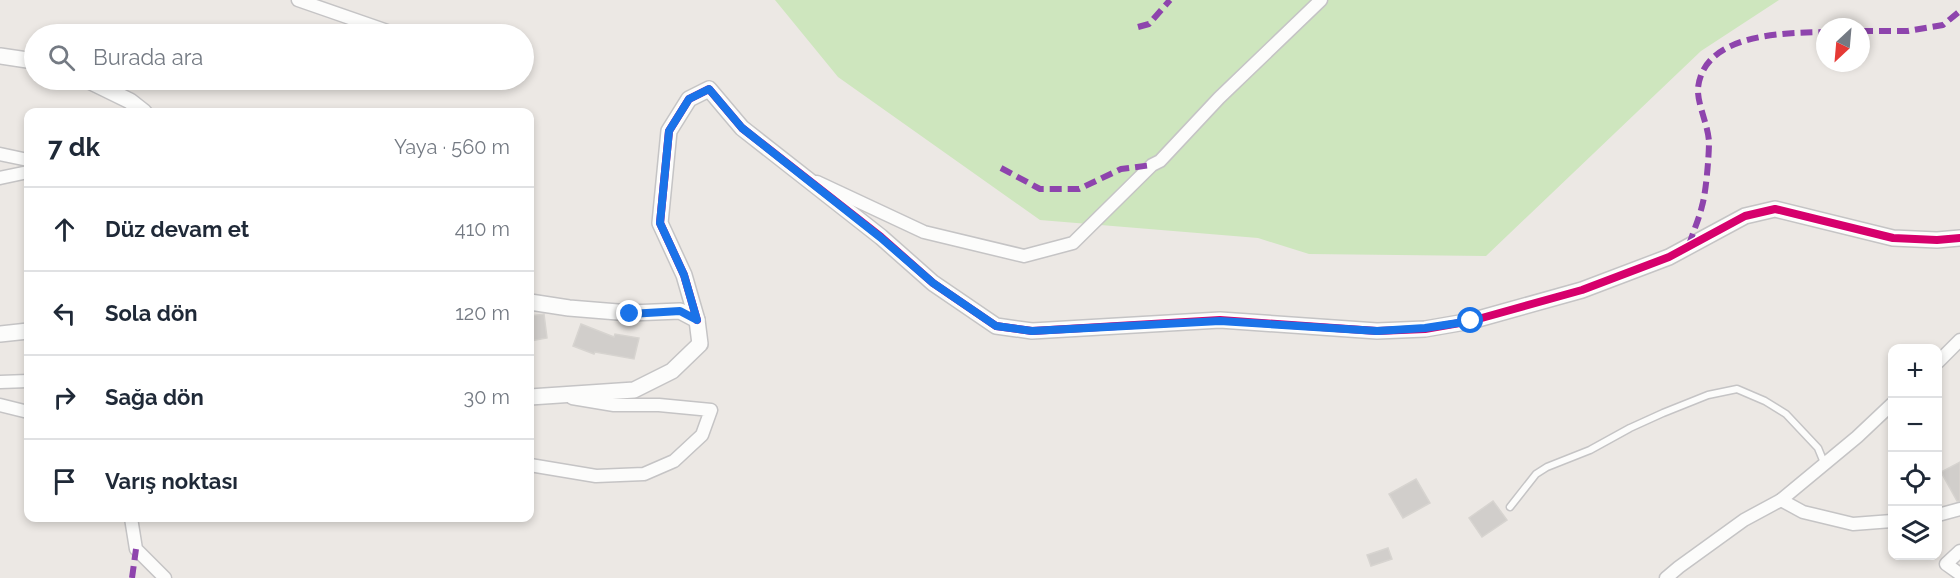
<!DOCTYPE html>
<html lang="tr">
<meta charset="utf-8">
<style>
body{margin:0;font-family:Raleway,sans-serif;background:#f2f2f3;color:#1f2937}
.controls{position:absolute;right:18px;bottom:18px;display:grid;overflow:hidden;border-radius:12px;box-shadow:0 3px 9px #0003}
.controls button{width:54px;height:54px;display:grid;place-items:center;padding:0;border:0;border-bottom:2px solid #e0e1e3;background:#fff;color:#1f2937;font:30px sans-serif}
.compass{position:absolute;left:1816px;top:18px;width:54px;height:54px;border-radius:50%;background:#fff;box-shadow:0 3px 9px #0003;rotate:206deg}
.stop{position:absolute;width:18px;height:18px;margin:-14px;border:4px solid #1a73e8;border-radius:50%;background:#fff}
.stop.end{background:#1a73e8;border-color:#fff;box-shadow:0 2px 6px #0008}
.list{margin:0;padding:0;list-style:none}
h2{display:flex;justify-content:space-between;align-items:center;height:78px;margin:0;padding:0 24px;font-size:26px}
h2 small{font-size:20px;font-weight:400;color:#747a83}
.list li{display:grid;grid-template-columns:39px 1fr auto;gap:18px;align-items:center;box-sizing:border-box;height:84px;padding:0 24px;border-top:2px solid #e0e1e3}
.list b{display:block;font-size:22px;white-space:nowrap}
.list em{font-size:20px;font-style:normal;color:#747a83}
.icon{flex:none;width:33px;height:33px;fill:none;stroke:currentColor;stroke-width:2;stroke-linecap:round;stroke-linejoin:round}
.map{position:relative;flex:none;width:1960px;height:578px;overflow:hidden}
.search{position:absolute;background:#fff;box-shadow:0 3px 9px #0003;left:24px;top:24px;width:510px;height:66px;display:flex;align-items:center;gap:15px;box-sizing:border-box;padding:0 21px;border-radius:33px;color:#747a83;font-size:22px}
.panel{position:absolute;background:#fff;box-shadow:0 3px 9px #0003;left:24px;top:108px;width:510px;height:414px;border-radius:12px}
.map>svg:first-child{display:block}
</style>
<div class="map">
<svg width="1960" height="578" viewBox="0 0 1960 578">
<rect width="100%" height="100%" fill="#ece8e4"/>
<path fill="#cee6be" d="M775,0h1004l-78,51 -215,205 -177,-2 -51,-16 -218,-18 -202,-143z"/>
<g fill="#d1cecb" stroke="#d7d4d0" stroke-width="1.5">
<path d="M544,314l3,24 -17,3v-25z"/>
<path d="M581,324l33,13 1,-3 24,4 -5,21 -39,-7 -1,2 -21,-8z"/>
<path d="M1960,462v39h-3l-16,-29z"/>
<path d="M1416,479l14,24 -27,15 -14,-24z"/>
<path d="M1493,501l14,19 -25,17 -13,-19z"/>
<path d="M1388,548l4,11 -21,7 -4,-11z"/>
</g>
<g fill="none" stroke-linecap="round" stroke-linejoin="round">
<defs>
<path id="service" d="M1510,507l26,-33 11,-7 43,-17 40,-22 33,-15 45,-18 29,-6 28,12 21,13 32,34 7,17"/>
<g id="minor">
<path d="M298,0l98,34"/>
<path d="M0,154l28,6"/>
<path d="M0,178l28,-6"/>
<path d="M817,182l107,50 100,24 49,-13 79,-78 8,-4 59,-63 102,-98"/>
<path d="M1938,362l22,-22"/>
<path d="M0,382l28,-1"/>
<path d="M0,405l28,7"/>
<path d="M530,465l66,11 48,-2 30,-13 28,-26 9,-25 -52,-5h-45l-42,-7"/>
<path d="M1781,500l22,12 50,12 39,-3"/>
<path d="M1938,515l22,-6"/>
<path d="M131,518l5,31 29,29"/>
<path d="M1960,551l-14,13 14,10"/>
<path d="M1666,578l13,-11 65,-47 37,-20 76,-63 35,-33"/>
</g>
<g id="tertiary">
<path d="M0,56l34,5"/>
<path d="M87,80l43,21 14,11"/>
<path d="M530,302l39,6 61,5 50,-2 17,9 3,24 -28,27 -38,19 -104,7"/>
<path d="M697,320l-13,-45 -24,-52 9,-92 20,-32 20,-10 33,39 139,109 52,46 63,43 36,5 188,-11 157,11 48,-2 46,-8 111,-31 87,-33 76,-41 30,-7 118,29 44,2 23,-2"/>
<path d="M0,334l28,-3"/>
</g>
</defs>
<use href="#service" stroke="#c5c4c5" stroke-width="9"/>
<use href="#minor" stroke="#c5c4c5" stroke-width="15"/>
<use href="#tertiary" stroke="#c5c4c5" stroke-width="18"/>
<use href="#service" stroke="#fcfcfb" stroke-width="6"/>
<use href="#minor" stroke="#fcfcfb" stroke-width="12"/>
<use href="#tertiary" stroke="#fcfcfb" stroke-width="15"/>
<g stroke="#8e44ad" stroke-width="6" stroke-dasharray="12 6" stroke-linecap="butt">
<path d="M1138,27l11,-3 21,-24"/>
<path d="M1861,31h47l35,-6 17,-14"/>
<path d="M1001,168l39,21h39l42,-20 31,-4"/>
<path d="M1689,245c4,-13 10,-26 13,-39 4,-13 7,-50 7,-64 -1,-18 -12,-38 -11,-54 6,-55 86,-55 127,-56"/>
<path d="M132,578l4,-29"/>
</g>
<defs>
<path id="cycleway" d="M697,320l-13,-45 -24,-52 9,-92 20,-32 20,-10 33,39 139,109 52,46 63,43 36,5 188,-11 157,11 48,-2 46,-8 111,-31 87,-33 76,-41 30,-7 118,29 44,2 23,-2"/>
</defs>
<use href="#cycleway" stroke="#fff" stroke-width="11"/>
<use href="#cycleway" stroke="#d6006c" stroke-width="8"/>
</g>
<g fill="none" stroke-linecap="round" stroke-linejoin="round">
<path stroke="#1a73e8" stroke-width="8" d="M630,314l50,-3 17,9 -13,-45 -24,-52 9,-92 20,-32 20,-10 33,39 138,109 53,46 63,43 36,5 188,-10 157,10 48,-3 46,-7"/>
</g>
</svg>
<div class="controls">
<button>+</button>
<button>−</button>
<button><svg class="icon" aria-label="locate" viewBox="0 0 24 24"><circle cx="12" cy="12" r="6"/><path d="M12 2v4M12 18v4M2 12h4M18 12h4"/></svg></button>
<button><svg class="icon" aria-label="layers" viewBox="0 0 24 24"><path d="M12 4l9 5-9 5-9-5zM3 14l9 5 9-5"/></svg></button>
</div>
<svg class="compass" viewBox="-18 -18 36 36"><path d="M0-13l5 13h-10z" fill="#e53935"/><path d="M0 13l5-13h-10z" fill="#747a83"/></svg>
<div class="stop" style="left:1471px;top:321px"></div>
<div class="stop end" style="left:630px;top:314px"></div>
<div class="search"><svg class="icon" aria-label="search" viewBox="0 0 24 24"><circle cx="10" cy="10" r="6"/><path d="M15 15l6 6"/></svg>Burada ara</div>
<section class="panel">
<h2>7 dk<small>Yaya · 560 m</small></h2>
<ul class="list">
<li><svg class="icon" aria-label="ahead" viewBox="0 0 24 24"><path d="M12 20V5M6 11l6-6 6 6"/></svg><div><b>Düz devam et</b></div><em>410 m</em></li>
<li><svg class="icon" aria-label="left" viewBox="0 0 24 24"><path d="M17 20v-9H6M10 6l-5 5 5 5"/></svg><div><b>Sola dön</b></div><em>120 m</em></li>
<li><svg class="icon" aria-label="right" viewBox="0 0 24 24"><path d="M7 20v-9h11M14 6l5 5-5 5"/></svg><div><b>Sağa dön</b></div><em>30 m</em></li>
<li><svg class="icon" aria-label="arrive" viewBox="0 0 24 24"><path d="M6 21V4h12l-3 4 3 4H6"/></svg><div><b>Varış noktası</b></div></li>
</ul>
</section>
</div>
